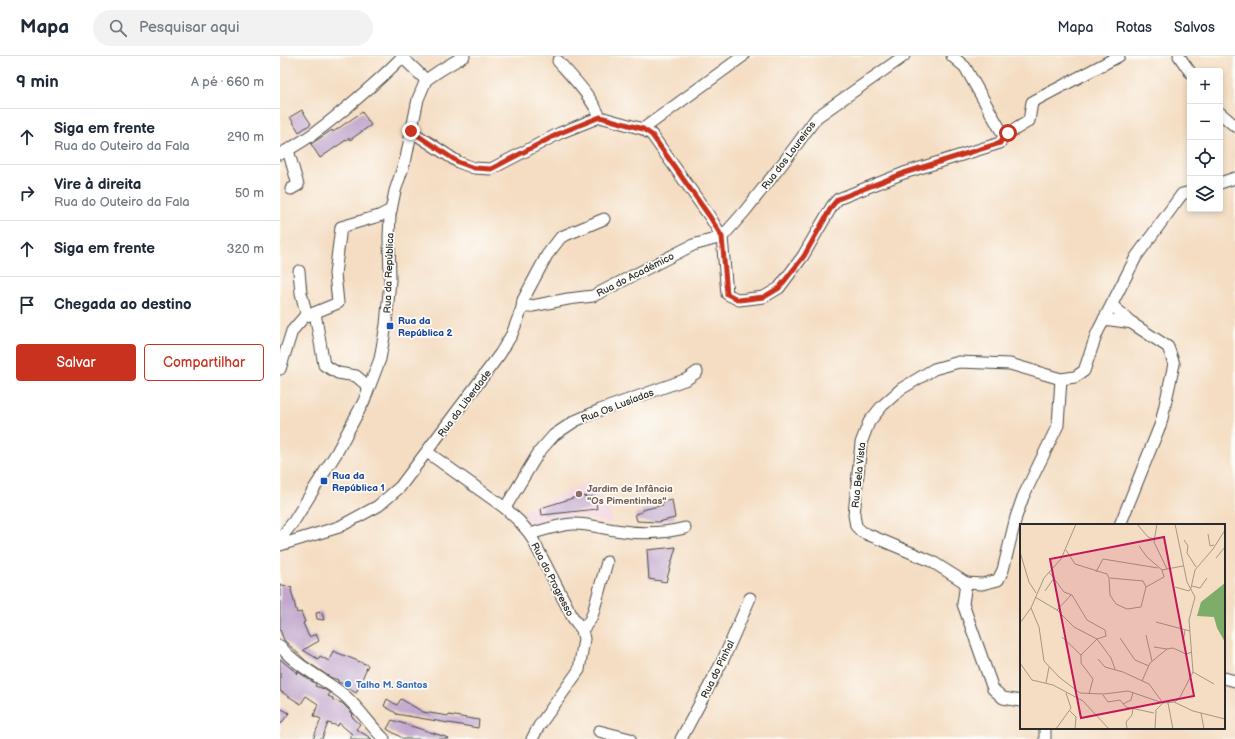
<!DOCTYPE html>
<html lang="pt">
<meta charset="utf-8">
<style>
body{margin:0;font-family:"Balsamiq Sans",sans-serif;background:#f2f2f3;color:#1f2937}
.controls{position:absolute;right:12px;top:12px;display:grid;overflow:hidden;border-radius:4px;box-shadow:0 2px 6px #0003}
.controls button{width:36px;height:36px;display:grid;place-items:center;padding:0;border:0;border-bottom:1px solid #e0e1e3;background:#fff;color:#1f2937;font:20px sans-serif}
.stop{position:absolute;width:12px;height:12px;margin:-9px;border:3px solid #c8321e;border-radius:50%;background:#fff}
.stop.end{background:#c8321e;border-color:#fff;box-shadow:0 1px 4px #0008}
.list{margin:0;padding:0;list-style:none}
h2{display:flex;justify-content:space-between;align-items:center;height:52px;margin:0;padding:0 16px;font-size:17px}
h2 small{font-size:13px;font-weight:400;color:#747a83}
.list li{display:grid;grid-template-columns:26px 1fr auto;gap:12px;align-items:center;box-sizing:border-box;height:56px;padding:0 16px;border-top:1px solid #e0e1e3}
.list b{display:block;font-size:15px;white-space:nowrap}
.list p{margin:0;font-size:13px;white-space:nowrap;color:#747a83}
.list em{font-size:13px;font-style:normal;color:#747a83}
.actions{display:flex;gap:8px;padding:12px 16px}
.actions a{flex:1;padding:9px 0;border:1px solid #c8321e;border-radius:4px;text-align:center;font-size:14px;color:#c8321e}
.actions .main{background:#c8321e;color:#fff}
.icon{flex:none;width:22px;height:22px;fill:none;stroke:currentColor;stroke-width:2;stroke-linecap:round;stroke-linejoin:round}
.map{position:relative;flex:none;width:955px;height:683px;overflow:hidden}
header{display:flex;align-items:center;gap:24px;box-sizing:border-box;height:56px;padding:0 20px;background:#fff;border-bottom:1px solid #e0e1e3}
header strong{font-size:19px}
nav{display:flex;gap:22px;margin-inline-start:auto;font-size:14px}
.search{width:280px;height:36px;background:#f2f2f3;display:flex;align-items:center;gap:10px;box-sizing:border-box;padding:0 14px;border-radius:22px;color:#747a83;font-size:15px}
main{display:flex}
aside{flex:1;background:#fff}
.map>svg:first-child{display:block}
</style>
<header>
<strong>Mapa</strong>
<div class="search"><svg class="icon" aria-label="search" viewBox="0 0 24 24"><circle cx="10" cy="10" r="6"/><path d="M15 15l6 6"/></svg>Pesquisar aqui</div>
<nav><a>Mapa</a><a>Rotas</a><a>Salvos</a></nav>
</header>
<main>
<aside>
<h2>9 min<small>A pé · 660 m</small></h2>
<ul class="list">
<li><svg class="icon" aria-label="ahead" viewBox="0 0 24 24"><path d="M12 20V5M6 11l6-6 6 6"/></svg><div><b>Siga em frente</b><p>Rua do Outeiro da Fala</p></div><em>290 m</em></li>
<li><svg class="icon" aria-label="right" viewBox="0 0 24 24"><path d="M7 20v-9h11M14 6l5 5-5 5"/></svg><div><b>Vire à direita</b><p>Rua do Outeiro da Fala</p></div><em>50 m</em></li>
<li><svg class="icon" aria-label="ahead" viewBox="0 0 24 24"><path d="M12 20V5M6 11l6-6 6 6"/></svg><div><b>Siga em frente</b></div><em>320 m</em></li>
<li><svg class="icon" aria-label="arrive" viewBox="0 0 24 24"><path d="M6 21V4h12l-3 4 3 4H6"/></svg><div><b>Chegada ao destino</b></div></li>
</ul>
<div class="actions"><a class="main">Salvar</a><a>Compartilhar</a></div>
</aside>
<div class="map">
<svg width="955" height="683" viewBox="0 0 955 683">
<rect width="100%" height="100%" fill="#fdfcf7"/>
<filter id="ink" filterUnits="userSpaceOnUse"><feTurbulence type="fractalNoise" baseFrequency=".025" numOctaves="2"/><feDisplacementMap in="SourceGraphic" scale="8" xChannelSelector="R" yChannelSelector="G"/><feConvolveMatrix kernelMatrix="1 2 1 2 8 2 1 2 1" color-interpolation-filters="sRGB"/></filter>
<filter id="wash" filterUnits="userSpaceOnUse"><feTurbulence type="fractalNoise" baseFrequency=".012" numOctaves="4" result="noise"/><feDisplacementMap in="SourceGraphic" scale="16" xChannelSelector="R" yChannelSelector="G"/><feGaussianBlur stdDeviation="0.9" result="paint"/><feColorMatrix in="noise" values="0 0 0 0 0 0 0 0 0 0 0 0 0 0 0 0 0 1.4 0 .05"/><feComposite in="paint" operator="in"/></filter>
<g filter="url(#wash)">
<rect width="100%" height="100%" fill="#f4ddc2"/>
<path fill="#f3cfe0" d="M306,427l21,22 5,18 -31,-6 -3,-2 -25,2 -10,3 -2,3 -5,2 -4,-1 -11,-11z"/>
<g id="blocks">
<g fill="#c2a8ce">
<path d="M22,54l9,14 -12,8 -9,-15z"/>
<path d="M82,56l9,13 -21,15 -1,-2 -29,20 -9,-14 21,-14 1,2z"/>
<path d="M299,440l16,1 2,12 -55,6 -1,-7z"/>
<path d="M392,444l3,18 -17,4 -21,-1 -2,-7 7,-2v-2l21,-5 -1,-3z"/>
<path d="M396,491l-10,35 -17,-3 -2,-29z"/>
<path d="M0,528l12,4 -1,2 6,23 4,-1 4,10 -2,1 6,14 7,-3 3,7 -16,9 15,9 2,-3 9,5 4,-10 35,14 -12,28 -11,-7 1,-1 -8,-3v-2l-8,-3 -24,-16 -22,-21 -4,-10z"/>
<path d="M42,556l2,8 -7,-1 -1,-6z"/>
<path d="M0,603l18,15 -1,-3 19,13 -1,2 9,3 6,4 -2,3 5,2v2l9,3 11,11 -2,2 9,8 -4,5 16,10h-22l2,-5 -13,-11 -1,3 -10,-3 -6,16h-9l8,-20 -7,-3 4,-12 -12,-8 -5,8 -21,-13z"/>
<path d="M107,643l10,6 4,-6 22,13 26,4v-1l30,5 -1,8 -82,-14v-1l-12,-7z"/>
<path d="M0,652l9,5 -9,12z"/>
<path d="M112,664l57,18 -1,1h-44l-17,-10z"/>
</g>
</g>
</g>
<g filter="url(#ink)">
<use href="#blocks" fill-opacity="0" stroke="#494642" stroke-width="1"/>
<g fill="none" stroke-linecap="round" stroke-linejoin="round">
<defs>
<g id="minor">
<path d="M672,0l13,11 39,69"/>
<path d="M899,0l11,16"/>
<path d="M122,1l24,23"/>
<path d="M278,5c16,18 32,34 42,56"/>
<path d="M146,24l13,-9 25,-15"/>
<path d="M940,57l15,13"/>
<path d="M363,73l100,-73"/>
<path d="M131,75l47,31 16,6 17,1 69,-36 40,-16 43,12 9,6 58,82 12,20 5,57 12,6 25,-3 15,-9 24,-32 29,-50 6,-7 66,-26 96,-30 4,-7 25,-15 3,-19 87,-46"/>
<path d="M8,94l10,35 -7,4"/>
<path d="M0,98c24,-12 45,-28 66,-46 19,-16 39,-33 57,-52"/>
<path d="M940,127l15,-5"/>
<path d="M442,181l23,-26 38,-48 34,-46 87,-61"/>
<path d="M19,215l2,22 6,23"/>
<path d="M832,249l21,19 35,23 6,17 -13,59 -41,102"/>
<path d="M242,252l46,-9 25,-3 100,-51 29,-8"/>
<path d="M35,257l9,52 14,8 18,3 13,11"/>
<path d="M824,263l29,4"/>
<path d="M0,313l12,-38 12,-14 34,-14 -3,-29 6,-47 38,-11 12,-6"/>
<path d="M147,396l78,56 14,13 11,13 43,84 9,12 2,9 -5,31 -40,56 -7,13"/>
<path d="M225,452l34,-56 15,-17 21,-14 25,-11 87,-31 10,-7"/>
<path d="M250,478c14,-4 28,-9 42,-10 14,-1 28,4 43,6 23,4 46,4 70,-2"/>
<path d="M0,483l14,-18 43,-69 27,-51 16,-42 6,-34 4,-45 -1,-43 1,-22 5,-24 11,-33 12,-59 8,-19"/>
<path d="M0,489l59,-18 39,-21 22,-19 100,-133 12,-20 10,-26 1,-8 24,-45 14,-18 43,-18"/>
<path d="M686,527l16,1 16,-4 5,-10 13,-53 7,-20 35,-72 3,-46"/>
<path d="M302,574l8,-10 3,-7 14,-51"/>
<path d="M0,590c17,21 43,32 64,49 15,13 26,30 40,44"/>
<path d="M944,622l11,3"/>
<path d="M741,645l-18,-3 -10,-9 -30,-85 3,-21 -35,-22 -69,-29 -6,-6 -2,-11 7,-72 8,-21 13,-16 19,-17 33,-20 25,-7 51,2 51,15 14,-2 9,-6 13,-38 39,-76 46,-63 8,-2"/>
<path d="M319,675l31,8"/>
<path d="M401,683l42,-79 27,-62"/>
<path d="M765,683v-11"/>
</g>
</defs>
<use href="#minor" stroke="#494642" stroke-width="13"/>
<use href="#minor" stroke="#fff" stroke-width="11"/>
</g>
</g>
<g fill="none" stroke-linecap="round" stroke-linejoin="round" filter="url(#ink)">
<path stroke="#c8321e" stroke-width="5" d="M131,75l47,31 16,6 17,1 69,-36 40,-16 43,12 9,6 58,82 12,20 5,57 12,6 25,-3 15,-9 25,-32 28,-50 6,-7 66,-26 96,-30 4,-7 4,-3"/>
</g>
<g fill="#1a4fb4" stroke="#fdfcf7" stroke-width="1.5">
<rect x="106" y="266" width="8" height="8" rx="2"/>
<rect x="40" y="421" width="8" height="8" rx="2"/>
</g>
<circle fill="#8d6e63" stroke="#fdfcf7" stroke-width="1.5" cx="299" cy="438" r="4"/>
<circle fill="#3f7fe0" stroke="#fdfcf7" stroke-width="1.5" cx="68" cy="628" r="4"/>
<g text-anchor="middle" stroke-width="3.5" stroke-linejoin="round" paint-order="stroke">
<g font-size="10" fill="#2b2b2b" stroke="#fdfcf7">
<text transform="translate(508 99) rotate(-53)" y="4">Rua dos Loureiros</text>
<text transform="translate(108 217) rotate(-88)" y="4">Rua da República</text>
<text transform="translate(355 218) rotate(-27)" y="4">Rua do Académico</text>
<text transform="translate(184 347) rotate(-53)" y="4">Rua da Liberdade</text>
<text transform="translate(337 349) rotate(-21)" y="4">Rua Os Lusíadas</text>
<text transform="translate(578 419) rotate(-84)" y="4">Rua Bela Vista</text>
<text transform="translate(273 523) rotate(63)" y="4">Rua do Progresso</text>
<text transform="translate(437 613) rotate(-64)" y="4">Rua do Pinhal</text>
</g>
<g font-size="10" font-weight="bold" fill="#164399" stroke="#fdfcf7" text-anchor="start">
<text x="118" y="268">Rua da<tspan x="118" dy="12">República 2</tspan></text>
<text x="52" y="423">Rua da<tspan x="52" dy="12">República 1</tspan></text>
</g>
<g font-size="10" font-weight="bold" fill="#785e54" stroke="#fdfcf7" text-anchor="start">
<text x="307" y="436">Jardim de Infância<tspan x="307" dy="12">"Os Pimentinhas"</tspan></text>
</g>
<g font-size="10" font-weight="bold" fill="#366cbe" stroke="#fdfcf7" text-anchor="start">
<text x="76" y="632">Talho M. Santos</text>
</g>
</g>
<g transform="translate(740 468)">
<rect width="205" height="205" fill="#f4ddc2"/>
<path d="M205,59v59l-8,-14 -3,-11 -17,-1 4,-14z" fill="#7dad68"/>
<path fill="none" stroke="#a49686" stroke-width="1" d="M117,0l11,13 6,2M137,0l-3,18 13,27M188,10l2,12 4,-1M164,16l4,6 -1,7 9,14M46,26l9,14 32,10 2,4M0,28l9,30 7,11M196,34l9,-11M142,46l21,-4M29,48l15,20 8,3 15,25 18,10 1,6 -9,3 -16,16v8l12,16 -4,15M76,48l7,-13 55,9M89,54l1,17 6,9 11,5 14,-2 5,-20 18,-10 -2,-7 -15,-13 -8,-11M90,54l33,3 3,6M172,62l8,2 7,-10M155,63l14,4 2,-3M171,64l4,-18 18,-21 12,-19M25,67l9,-13M15,73l22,13 17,17 23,12M11,84l8,19 5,34 15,16 21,16M37,86l14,-15M136,98l34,9M0,99l11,-15 13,-30 17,-19 15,-35M126,111l6,26M42,113l19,18M100,114l15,22 14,6M77,115l14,19 4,11M163,119l2,-13M134,123l13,2M78,135l7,8 18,5 26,12 14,19M0,139l12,17 21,5 30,16 26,28M173,148l21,12M122,157l8,-18 17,-14 6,-1 13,6 6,-2M26,159l3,-16M60,169l24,1 24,-3 35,12M83,171l5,7 12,-2 6,7 28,6M154,178l19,9 32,8M148,179l5,26M103,180l8,-4 2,-8M50,187l6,6 -1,12M181,189l3,16M107,204l-1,-6 6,-7 1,-7M36,205l15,-21 -5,-15M135,205l1,-19 7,-7 11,-1 5,-3 14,-27 -4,-52 6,-23 -8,-15 -12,-58"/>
<path fill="#c2185b" fill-opacity="0.15" stroke="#c2185b" stroke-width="2" d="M144,13l30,159 -113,22 -31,-159z"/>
<rect width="205" height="205" fill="none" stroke="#2b2b2b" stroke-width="2"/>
</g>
</svg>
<div class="controls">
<button>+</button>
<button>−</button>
<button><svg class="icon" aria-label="locate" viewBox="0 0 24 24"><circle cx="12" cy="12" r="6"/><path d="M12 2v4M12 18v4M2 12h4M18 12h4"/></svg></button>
<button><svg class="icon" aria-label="layers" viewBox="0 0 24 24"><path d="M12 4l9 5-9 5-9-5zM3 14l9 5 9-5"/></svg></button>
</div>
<div class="stop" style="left:728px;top:77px"></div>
<div class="stop end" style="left:131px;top:75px"></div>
</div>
</main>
